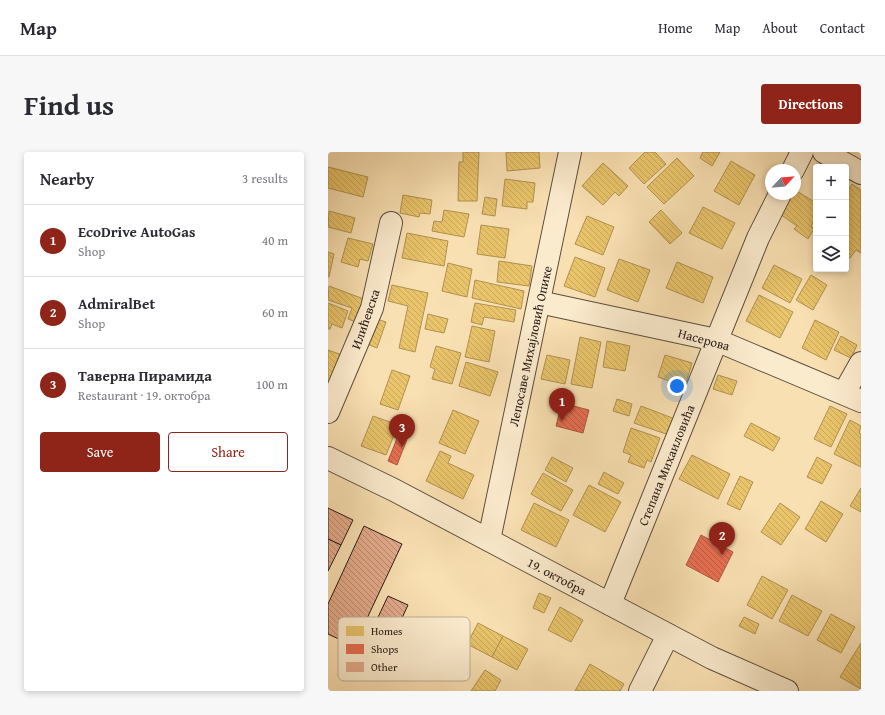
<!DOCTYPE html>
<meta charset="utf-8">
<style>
body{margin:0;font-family:"Gentium Book Plus",serif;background:#f7f7f7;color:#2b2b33}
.controls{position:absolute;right:12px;top:12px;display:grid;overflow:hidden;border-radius:4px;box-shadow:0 2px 6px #0003}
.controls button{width:36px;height:36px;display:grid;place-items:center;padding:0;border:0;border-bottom:1px solid #e1e1e2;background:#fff;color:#2b2b33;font:20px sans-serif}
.compass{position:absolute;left:437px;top:12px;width:36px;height:36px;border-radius:50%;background:#fff;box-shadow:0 2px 6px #0003;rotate:64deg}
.you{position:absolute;left:349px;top:234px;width:14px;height:14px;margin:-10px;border:3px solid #fff;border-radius:50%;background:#1a73e8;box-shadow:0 0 0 6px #1a73e833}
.badge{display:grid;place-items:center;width:26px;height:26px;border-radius:50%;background:#8f2418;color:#fff;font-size:13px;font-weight:700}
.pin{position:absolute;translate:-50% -33px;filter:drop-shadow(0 1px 2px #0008)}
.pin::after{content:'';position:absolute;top:21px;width:14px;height:12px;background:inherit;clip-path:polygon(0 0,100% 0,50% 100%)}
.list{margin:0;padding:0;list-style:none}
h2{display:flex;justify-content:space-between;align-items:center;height:52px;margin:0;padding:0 16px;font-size:17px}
h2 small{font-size:13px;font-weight:400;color:#7c7c81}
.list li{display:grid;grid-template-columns:26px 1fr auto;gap:12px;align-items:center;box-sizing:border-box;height:72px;padding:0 16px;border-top:1px solid #e1e1e2}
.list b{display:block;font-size:15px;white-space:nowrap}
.list p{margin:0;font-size:13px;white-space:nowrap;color:#7c7c81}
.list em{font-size:13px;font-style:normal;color:#7c7c81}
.actions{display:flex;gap:8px;padding:12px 16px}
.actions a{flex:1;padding:9px 0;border:1px solid #8f2418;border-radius:4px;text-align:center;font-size:14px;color:#8f2418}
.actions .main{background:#8f2418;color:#fff}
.icon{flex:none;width:22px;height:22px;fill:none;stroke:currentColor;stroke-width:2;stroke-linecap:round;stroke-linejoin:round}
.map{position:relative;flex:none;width:533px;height:539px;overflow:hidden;border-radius:4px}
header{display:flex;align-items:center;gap:24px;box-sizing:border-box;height:56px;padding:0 20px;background:#fff;border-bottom:1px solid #e1e1e2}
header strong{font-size:19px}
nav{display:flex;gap:22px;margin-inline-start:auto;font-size:14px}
.intro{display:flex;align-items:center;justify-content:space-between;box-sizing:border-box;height:96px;padding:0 24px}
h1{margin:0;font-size:28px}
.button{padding:10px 18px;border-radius:4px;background:#8f2418;color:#fff;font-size:14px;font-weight:700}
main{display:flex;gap:24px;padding:0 24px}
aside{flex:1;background:#fff;border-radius:4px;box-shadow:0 2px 6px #0003}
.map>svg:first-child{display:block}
</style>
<header>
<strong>Map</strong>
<nav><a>Home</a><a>Map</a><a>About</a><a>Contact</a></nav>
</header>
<div class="intro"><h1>Find us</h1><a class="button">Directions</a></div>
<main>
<aside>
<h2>Nearby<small>3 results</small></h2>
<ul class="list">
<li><span class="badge">1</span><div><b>EcoDrive AutoGas</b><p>Shop</p></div><em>40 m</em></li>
<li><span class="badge">2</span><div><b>AdmiralBet</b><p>Shop</p></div><em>60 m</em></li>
<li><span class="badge">3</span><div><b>Таверна Пирамида</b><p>Restaurant · 19. октобра</p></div><em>100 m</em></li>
</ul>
<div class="actions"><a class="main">Save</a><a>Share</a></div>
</aside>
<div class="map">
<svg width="533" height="539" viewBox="0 0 533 539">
<defs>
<pattern id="homes-back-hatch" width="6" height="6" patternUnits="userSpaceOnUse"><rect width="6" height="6" fill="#e9c46a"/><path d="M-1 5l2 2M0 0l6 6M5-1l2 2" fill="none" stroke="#c8a85b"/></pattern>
<pattern id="shops-back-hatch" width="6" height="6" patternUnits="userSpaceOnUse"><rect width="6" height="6" fill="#e76f51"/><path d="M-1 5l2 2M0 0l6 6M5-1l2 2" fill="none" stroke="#bb5a42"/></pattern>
<pattern id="building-back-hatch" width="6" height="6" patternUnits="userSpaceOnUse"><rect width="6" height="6" fill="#e4ab8b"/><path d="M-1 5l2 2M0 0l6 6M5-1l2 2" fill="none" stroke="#b98a71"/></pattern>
</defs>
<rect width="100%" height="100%" fill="#f9e0b2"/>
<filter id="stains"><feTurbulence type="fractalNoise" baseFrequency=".005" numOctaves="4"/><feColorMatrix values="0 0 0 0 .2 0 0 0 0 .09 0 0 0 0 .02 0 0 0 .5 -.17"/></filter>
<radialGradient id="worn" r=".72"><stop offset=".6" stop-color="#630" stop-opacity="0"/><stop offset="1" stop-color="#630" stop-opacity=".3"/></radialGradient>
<g fill="url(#homes-back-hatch)" stroke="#af9251">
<path d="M135,0h16l-2,49h-19l1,-39h4z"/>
<path d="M178,0h33l1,16 -33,3z"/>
<path d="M317,0h10l11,12 -22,20 -15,-16z"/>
<path d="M375,0h17l-8,14 -12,-8z"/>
<path d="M349,6l17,18 -30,28 -17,-17z"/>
<path d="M403,9l24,14 -16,30 -25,-14z"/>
<path d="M275,11l25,23 -9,10 -4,-4 -12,13 -21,-19z"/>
<path d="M0,15l40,10 -5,20 -35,-9z"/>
<path d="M177,27l30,4 -2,19h-6v7l-25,-3z"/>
<path d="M524,32l9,6v63l-5,-3 -6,8 -4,-2v-63z"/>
<path d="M467,38l21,13v15l-5,8 3,3 -6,10 -14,-10 3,-3 -17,-12 12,-20h3z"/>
<path d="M75,43l29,5 -2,14 -10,-1 -1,4 -19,-4z"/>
<path d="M157,45l12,2 -2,17 -13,-2z"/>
<path d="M375,55l32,16 -13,26 -33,-16z"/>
<path d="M116,58l25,4 -5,23 -32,-6 2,-10 8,1z"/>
<path d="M333,58l21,23 -12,11 -21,-22z"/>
<path d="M1,59l26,7 -4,15 -23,-6z"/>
<path d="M259,64l27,11 -11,28 -28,-11z"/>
<path d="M153,73l28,4 -4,29 -28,-4z"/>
<path d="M79,81l41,8 -4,25 -42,-8z"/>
<path d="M20,86l25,6 -5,17 -8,-2 -2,8 -17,-5z"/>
<path d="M0,100l6,2 -5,23h-1z"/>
<path d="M247,105l30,11 -10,29 -31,-11z"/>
<path d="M291,107l31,11 -12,32 -31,-12z"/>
<path d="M171,109l33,5 -3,20 -32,-4z"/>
<path d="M349,110l36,15 -10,26 -37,-15z"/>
<path d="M120,111l24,6 -5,28 -25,-6z"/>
<path d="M446,113l28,14 -12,24 -28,-15z"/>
<path d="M483,123l16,10 -14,25 -17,-10z"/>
<path d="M147,128l49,11 -3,18 -49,-11z"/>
<path d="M64,133l36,8 -13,59 -16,-4 9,-42 -20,-5z"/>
<path d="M1,134l40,15 -8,23 -13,-5 4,-11 -24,-8z"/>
<path d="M431,143l34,17 -13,26 -34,-17z"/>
<path d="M0,151l20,8 -6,17 -10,-4 -2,5h-2z"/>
<path d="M147,151l41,7 -2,12 -30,-5 -2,8 -11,-3z"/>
<path d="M100,162l20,5 -4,14 -19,-4z"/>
<path d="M46,166l12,4 -9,26 -12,-5z"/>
<path d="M487,168l24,12 -13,28 -24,-12z"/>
<path d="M144,174l23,5 -6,31 -24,-5z"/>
<path d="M513,184l16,9 -6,13 -17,-8z"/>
<path d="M252,185l21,5 -9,46 -21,-4z"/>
<path d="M279,189l23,5 -5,25 -22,-4z"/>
<path d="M108,194l25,7 -9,31 -20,-5 3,-10 -5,-2z"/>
<path d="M0,198l14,5 -12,28 -2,-1z"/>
<path d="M219,203l23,5 -5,24 -24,-5z"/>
<path d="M337,203l27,8 -6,20 -8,-3 -1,4 -19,-7z"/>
<path d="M138,210l32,10 -8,24 -31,-10z"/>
<path d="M64,218l18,6 -12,34 -18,-6z"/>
<path d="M390,223l19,6 -5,14 -19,-6z"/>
<path d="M289,247l15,5 -3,12 -16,-5z"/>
<path d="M313,254l34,13 -6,16 -35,-12z"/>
<path d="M502,254l17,8 -16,33 -17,-8z"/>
<path d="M125,258l26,11 -14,33 -26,-11z"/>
<path d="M45,264l25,9 -12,30 -25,-9z"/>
<path d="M522,268l11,6 -2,7 2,1v33l-27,-13z"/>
<path d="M423,271l29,15 -7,13 -29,-15z"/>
<path d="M303,276l29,10 -9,24 -4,-2 -3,8 -16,-6 3,-7 -8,-3z"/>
<path d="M112,299l11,5 -3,7 26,12 -11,24 -37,-18z"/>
<path d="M364,303l38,19 -12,25 -39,-20z"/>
<path d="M224,305l21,11 -7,14 -21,-12z"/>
<path d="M489,305l15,8 -10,19 -15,-7z"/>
<path d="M276,320l20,11 -6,11 -20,-10z"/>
<path d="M215,321l30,17 -12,21 -30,-17z"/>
<path d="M412,324l13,6 -13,28 -13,-6z"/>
<path d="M261,333l32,17 -16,30 -32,-17z"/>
<path d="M533,336v24l-11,-6z"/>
<path d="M493,349l22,13 -17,28 -21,-13z"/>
<path d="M206,351l35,17 -13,27 -35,-17z"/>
<path d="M452,351l20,14 -19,28 -20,-13z"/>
<path d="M434,424l26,14 -16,29 -25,-14z"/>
<path d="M211,441l12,5 -7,15 -11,-5z"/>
<path d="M464,443l30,16 -14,25 -29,-15z"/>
<path d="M232,455l23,13 -12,22 -23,-12z"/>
<path d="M503,462l24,13 -14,26 -24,-13z"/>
<path d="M416,465l15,7 -4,10 -16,-8z"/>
<path d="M150,471l25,13 -11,21 -25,-13z"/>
<path d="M175,484l25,13 -11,21 -25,-13z"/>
<path d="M533,491v46l-21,-12z"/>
<path d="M262,512l34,20 -4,7h-45z"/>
<path d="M157,518l16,10 -6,11h-24z"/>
</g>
<g fill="url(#shops-back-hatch)" stroke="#ae5640">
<path d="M234,251l27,7 -6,23 -27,-7z"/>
<path d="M72,279l9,3 -12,31 -9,-4z"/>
<path d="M373,383l32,17 -15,30 -32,-17z"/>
</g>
<g fill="url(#building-back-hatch)" stroke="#291c18">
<path d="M0,356l25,12 -12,25 -13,-6z"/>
<path d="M36,374l38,18 -48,102 -26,-12v-30z"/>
<path d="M0,387l13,6 -13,26z"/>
<path d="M60,444l20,9 -24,52 -20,-10z"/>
</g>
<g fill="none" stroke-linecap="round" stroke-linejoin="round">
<defs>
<g id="minor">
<path d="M496,0l37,21"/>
<path d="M465,18l9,-18"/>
<path d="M211,150l177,38 145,61"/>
<path d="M516,241l17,-30"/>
<path d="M0,260l44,-104 19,-85"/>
<path d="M0,306l66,32 318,168 75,33"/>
<path d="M161,388l81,-388"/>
<path d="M282,452l148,-366 22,-44"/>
<path d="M312,539l28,-56"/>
</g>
</defs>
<use href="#minor" stroke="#5d4d3e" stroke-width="24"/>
<use href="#minor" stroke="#fbebcd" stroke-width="22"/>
</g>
<g text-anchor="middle" stroke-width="4" stroke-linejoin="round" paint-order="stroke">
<g font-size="13" fill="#291c18" stroke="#fbebcd">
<text transform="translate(37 167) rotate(-71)" y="5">Илићевска</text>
<text transform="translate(376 187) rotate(15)" y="5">Насерова</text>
<text transform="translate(202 194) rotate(-78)" y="5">Лепосаве Михајловић Опике</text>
<text transform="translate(338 313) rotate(-68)" y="5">Степана Михаиловића</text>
<text transform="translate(229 424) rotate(28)" y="5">19. октобра</text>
</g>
</g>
<rect x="10" y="465" width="132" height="64" rx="6" fill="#fbebcd" stroke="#bcad97" stroke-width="1"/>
<rect x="18" y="474" width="18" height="10" fill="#e9c46a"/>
<rect x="18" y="492" width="18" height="10" fill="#e76f51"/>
<rect x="18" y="510" width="18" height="10" fill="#e4ab8b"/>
<g font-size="11" fill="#291c18">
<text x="43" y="483">Homes</text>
<text x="43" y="501">Shops</text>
<text x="43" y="519">Other</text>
</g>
<rect width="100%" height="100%" filter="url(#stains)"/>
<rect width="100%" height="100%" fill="url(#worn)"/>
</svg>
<div class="controls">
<button>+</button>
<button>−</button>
<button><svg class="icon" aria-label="layers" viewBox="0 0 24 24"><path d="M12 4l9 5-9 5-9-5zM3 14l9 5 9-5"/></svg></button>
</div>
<svg class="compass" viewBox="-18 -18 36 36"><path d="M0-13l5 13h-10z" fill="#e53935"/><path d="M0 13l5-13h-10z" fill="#7c7c81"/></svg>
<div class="you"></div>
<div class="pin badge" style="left:234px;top:269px">1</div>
<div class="pin badge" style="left:394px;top:403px">2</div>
<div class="pin badge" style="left:74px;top:295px">3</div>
</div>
</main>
